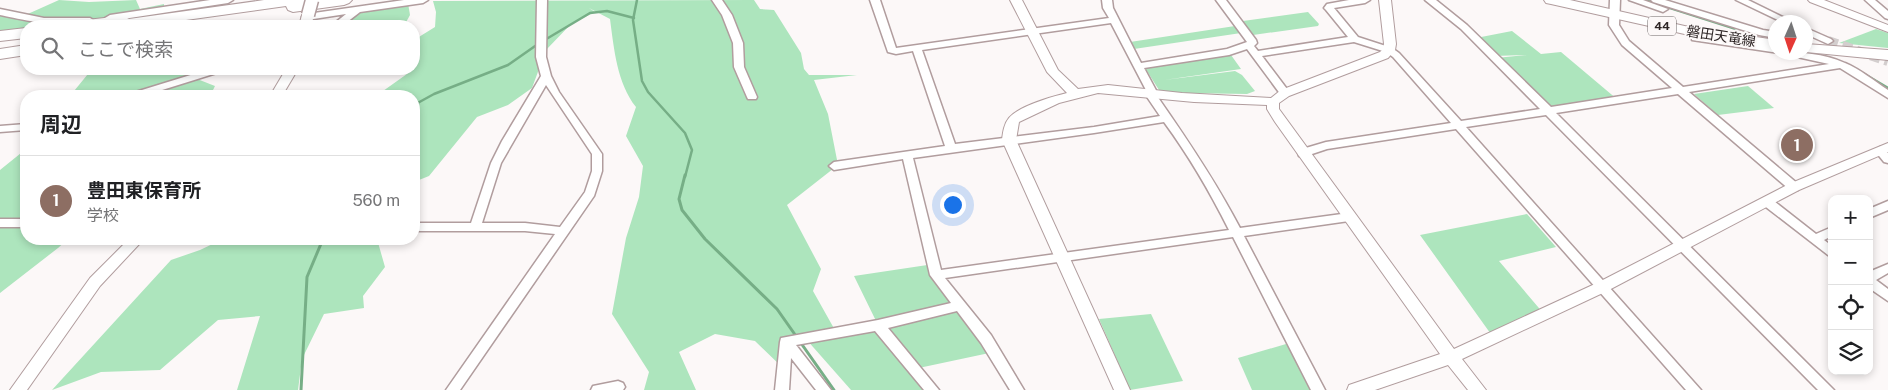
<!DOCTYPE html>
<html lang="ja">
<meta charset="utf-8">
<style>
body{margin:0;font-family:"Public Sans","Noto Sans JP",sans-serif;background:#f6f6f6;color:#202124}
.controls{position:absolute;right:15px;bottom:15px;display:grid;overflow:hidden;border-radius:10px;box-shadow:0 2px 8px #0003}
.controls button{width:45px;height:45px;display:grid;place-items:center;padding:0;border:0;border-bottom:1px solid #e0e0e0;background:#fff;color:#202124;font:25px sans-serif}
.compass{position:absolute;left:1768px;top:15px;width:45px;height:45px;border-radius:50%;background:#fff;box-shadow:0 2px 8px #0003;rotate:183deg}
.you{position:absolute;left:952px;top:204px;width:18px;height:18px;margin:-12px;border:4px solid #fff;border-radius:50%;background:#1a73e8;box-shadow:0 0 0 8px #1a73e833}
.badge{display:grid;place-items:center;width:32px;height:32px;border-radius:50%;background:#db2777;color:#fff;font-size:16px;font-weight:700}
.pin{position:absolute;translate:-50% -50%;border:2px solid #fff;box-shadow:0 1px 5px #0006}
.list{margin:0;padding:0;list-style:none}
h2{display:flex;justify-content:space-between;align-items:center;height:65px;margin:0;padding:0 20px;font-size:21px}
h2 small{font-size:16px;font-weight:400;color:#757577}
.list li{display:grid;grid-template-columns:32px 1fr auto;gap:15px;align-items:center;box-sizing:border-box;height:90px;padding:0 20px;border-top:1px solid #e0e0e0}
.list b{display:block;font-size:19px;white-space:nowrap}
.list p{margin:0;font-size:16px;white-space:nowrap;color:#757577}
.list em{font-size:16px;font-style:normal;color:#757577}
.icon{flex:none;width:28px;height:28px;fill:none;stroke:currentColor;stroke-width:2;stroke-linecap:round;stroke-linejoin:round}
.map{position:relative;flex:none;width:1888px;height:390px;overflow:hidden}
.search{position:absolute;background:#fff;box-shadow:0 2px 8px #0003;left:20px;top:20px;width:400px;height:55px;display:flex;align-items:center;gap:12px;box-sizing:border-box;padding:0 18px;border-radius:20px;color:#757577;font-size:19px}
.panel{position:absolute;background:#fff;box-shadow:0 2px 8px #0003;left:20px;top:90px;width:400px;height:155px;border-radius:20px}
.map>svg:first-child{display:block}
</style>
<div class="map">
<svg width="1888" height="390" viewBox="0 0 1888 390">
<rect width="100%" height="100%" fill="#fcf8f8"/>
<g fill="#ade5bd">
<path d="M59,0l30,2 47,-2 4,9 24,-5v6l-55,9 -42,3 -10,4h-31v6l-26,2v-22l21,5z"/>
<path d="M754,0l6,9 14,1 27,43 3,16 5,6h48l-43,5 14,34 10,51 -51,40 34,64 -8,22 23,41 42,-7 -24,-49 80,-12 60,88 -80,17 14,21h-77l-45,-51 -14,10 -8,20 -29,-28 -40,-7 -36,18 17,38h-52l5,-18 -37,-58 14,-76 13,-41 4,-31 -17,-30 10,-29c-19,-24 -22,-58 -26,-88l-21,-11 6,4 -24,12 -25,26 -14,38 -24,17 -31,12 -48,59 -15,6v-86h-38l38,-27 3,-10 -3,-5v-14l21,-13 1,-15 -3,-11z"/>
<path d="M408,3l2,12 -6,11h-68l21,-16z"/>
<path d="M1308,12l11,12 -1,2 -65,9 -10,-14z"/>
<path d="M1235,26l6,7 -107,16 -4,-7z"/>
<path d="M1876,29l12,4v15l-49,-5z"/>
<path d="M1512,31l29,23 20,-2 57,48 -73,8 -49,-50 31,-3 -34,1 -17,-18z"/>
<path d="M1231,55l10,14 -77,11 71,-9 7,4 13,16 -8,3 -65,-1 -23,-3 -14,-22z"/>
<path d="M92,69h129l-29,8 23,9 -5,10h-140z"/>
<path d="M1748,86l26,22 -56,7 -24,-21z"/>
<path d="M26,149v90h42l-10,9 -58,45v-123z"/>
<path d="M1527,214l29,33 -57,14 45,53 -51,23 -73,-102z"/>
<path d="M223,239h154l8,28 -22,29 1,12 -40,6 -22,45 -4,31h-61l23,-74 -42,4 -58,50 -59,2 -49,18 119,-130 29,-10z"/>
<path d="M1151,314l32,67 -53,9 -31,-71z"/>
<path d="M1286,344l30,46h-64l-14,-32z"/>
</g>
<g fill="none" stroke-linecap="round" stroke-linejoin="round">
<g stroke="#76ae86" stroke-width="2.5">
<path d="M637,0l-4,20 9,61 6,11 37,41 7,17 -7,27"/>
<path d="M1645,0l91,29"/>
<path d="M543,41l47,-28 17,-2 27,7"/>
<path d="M1856,69l32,19"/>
<path d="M414,105l20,-11 74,-29 30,-21"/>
</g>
<g stroke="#76ae86" stroke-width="3">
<path d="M685,175l-6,24 3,11 23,29 72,70 57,81"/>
<path d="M301,390l6,-113 16,-38"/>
</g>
<path stroke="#d3cece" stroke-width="10" stroke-dasharray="10 5" stroke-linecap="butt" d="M1828,41l60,20"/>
<defs>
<g id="minor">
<path d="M210,0h23l-5,3 -118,18 -5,-3 5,-3z"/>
<path d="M404,0h24l-5,3 -63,9 -18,14h-11l15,-12 -39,6 -5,-3 5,-3z"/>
<path d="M537,0h10l-1,57 5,19 8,16 43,62v17l-8,25 -134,194h-14l109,-156 -30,-3h-111v-8h57l20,-60 11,-22 39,-65 -5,-19zM546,85l46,69v17l-7,21 -25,35 -35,-4h-43l19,-60z"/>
<path d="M712,0h10l10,15 11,28 1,24 13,30 -1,2h-8l-1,-2 -13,-30 -1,-24 -11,-28z"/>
<path d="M870,0h10l16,48 213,-30 -6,-10 -1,-8h10l1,8 28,55 86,-14 20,-7 -31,-42h10l30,40 1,3 -3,3 4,5 90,-14 -22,-27 -2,-2 3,-4 22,-4h21l-5,3 -31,5 24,29 34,11 7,5 62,68 79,-12 -79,-80 -36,-29h11l31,25 84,82 121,-19 -50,-43 -13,-20 1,-25h10l-1,25 10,16 54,46 146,-23 -50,-11 -87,-13v-4l3,-1 81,13v4c23,0 47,1 69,11 15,6 29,18 43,27v8l-48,-30 -151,24 109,92 2,3 -2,3h-8l-112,-96 -122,19 278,277h-16l-272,-275 -80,12 235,263h-15l-230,-261 -129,20 -24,8 -4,-1 -1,-3 1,-3 27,-8 125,-19 -58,-66 -7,-5 -32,-10 -92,14 28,37 -5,3 -4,-1 -34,-46 -18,6 -85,13 14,26 -1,2c30,43 59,86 83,132l109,-15 6,4 -6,4 -105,15 81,154h-14l-78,-153 -288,41 46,57 33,55h-14l-29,-47 -24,-32 -69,17 51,62h-15l-49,-59 -79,14 35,45h-15l-25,-32 -2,32h-14l5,-48 1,-4 97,-18 73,-17 -21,-28 -27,-116 -69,11 -5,-4 5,-4 111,-16 -32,-95 -17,3 -8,-2zM1111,23l36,69 -2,2 15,22 -66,11 -139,17 -33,-94zM1164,122c25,34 46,70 65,108l-288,40 -28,-112 181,-25z"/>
<path d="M1629,0h14l25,9 -5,3z"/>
<path d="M1651,0h14l98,30 13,2v6l-17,-3 -106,-33z"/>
<path d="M1736,0h12l45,22h-11z"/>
<path d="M1865,0h10l13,11v8l-3,-1z"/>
<path d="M0,9l44,9h46l5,3c-15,11 -77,-2 -95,-6z"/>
<path d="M1806,28l25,11 2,2 -5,3 -22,-10z"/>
<path d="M210,69h15l-2,2 -80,25h-15l1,-2z"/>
<path d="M26,124v6l-26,2v-6z"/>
<path d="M1880,147l8,6v10l-4,-1 -9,-11z"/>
<path d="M1766,197l4,1 46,36 16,-7v9l-8,4 8,6v10l-4,-1 -66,-51 -2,-3z"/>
<path d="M1888,201v9l-19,8v-9z"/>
<rect x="0" y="219" width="26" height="8"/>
<path d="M1888,264v9l-12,7 12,9v12l-19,-13v-16z"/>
<path d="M618,381l5,2 2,4 -2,3h-32l2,-4z"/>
</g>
<g id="tertiary">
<path d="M1010,0h12l36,70 20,19 30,-4 74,8 89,5 10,-8 99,-38 3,-3 1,-5 -5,-44h12l5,44 -1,6 -7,8 -99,38 -10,7v6l175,240 143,-66 192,-99 99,-41v9l-89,38 -192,101 -145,68 24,31h-18l-20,-25 -73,25h-28l2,-5 91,-31 -165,-232 -8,-13v-4l-73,-3 -96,-9 -39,10 -40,19 -3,18 114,250h-16l-112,-250c1,-8 2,-16 7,-22 10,-12 42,-21 58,-25l-20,-21z"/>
<path d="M1808,0h16l64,25v7l-78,-30z"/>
<path d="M308,12l6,3 -3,11h-12l3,-11z"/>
<path d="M286,69h12l-16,27h-12z"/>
<path d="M129,239h15l-44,47 -73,104h-17l80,-112z"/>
</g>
<g id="primary">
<path d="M1544,0h26l119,27 87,13v9l-87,-14 -138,-31 -5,-1z"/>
<path d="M1806,44l82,6v10l-82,-8z"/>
</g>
<g id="trunk">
<path d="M264,0h88l-3,3 -5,2 -51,7 -5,-2 -2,-4 -143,20h-74l2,-3 6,-2 46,-5 6,3z"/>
<path d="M26,28v10l-26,3v-10z"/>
<path d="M26,45v10l-26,4v-10z"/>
</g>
</defs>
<use href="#minor" stroke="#b19d9e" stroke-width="3"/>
<use href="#tertiary" stroke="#b19d9e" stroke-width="2"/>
<use href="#primary" stroke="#b19d9e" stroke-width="2"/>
<use href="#trunk" stroke="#b19d9e" stroke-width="2"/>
<use href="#minor" fill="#fff" fill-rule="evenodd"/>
<use href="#tertiary" fill="#fff" fill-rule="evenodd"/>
<use href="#primary" fill="#fff" fill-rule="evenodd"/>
<use href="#trunk" fill="#fff" fill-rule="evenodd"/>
<defs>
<path id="tertiary-bridge" d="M308,15l4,-15"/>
</defs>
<use href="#tertiary-bridge" stroke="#b19d9e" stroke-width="15" stroke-linecap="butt"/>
<use href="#tertiary-bridge" stroke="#fff" stroke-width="12"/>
</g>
<g text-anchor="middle" stroke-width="4" stroke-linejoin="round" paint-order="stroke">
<rect fill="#fcf8f8" stroke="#6b6464" stroke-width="1" x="1648" y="16.5" width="28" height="19" rx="4"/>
<g font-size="12" font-weight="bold" fill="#2d2525">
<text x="1662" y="30">44</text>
</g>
<g font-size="14" fill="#2d2525" stroke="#fcf8f8">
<text transform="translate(1721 36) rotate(9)" y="5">磐田天竜線</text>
</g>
</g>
</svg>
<div class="controls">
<button>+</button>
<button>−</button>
<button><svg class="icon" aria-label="locate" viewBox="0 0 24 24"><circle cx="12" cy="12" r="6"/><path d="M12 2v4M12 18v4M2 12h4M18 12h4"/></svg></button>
<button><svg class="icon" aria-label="layers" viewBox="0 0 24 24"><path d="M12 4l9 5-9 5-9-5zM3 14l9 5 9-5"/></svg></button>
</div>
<svg class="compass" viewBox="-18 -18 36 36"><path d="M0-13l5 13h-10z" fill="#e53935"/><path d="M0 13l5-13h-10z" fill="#757577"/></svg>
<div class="you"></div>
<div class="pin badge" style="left:1797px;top:145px;background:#8d6e63">1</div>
<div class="search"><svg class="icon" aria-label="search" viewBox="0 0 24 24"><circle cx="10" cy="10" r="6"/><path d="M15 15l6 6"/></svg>ここで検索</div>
<section class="panel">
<h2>周辺<small></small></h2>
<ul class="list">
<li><span class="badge" style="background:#8d6e63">1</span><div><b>豊田東保育所</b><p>学校</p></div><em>560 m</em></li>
</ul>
</section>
</div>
